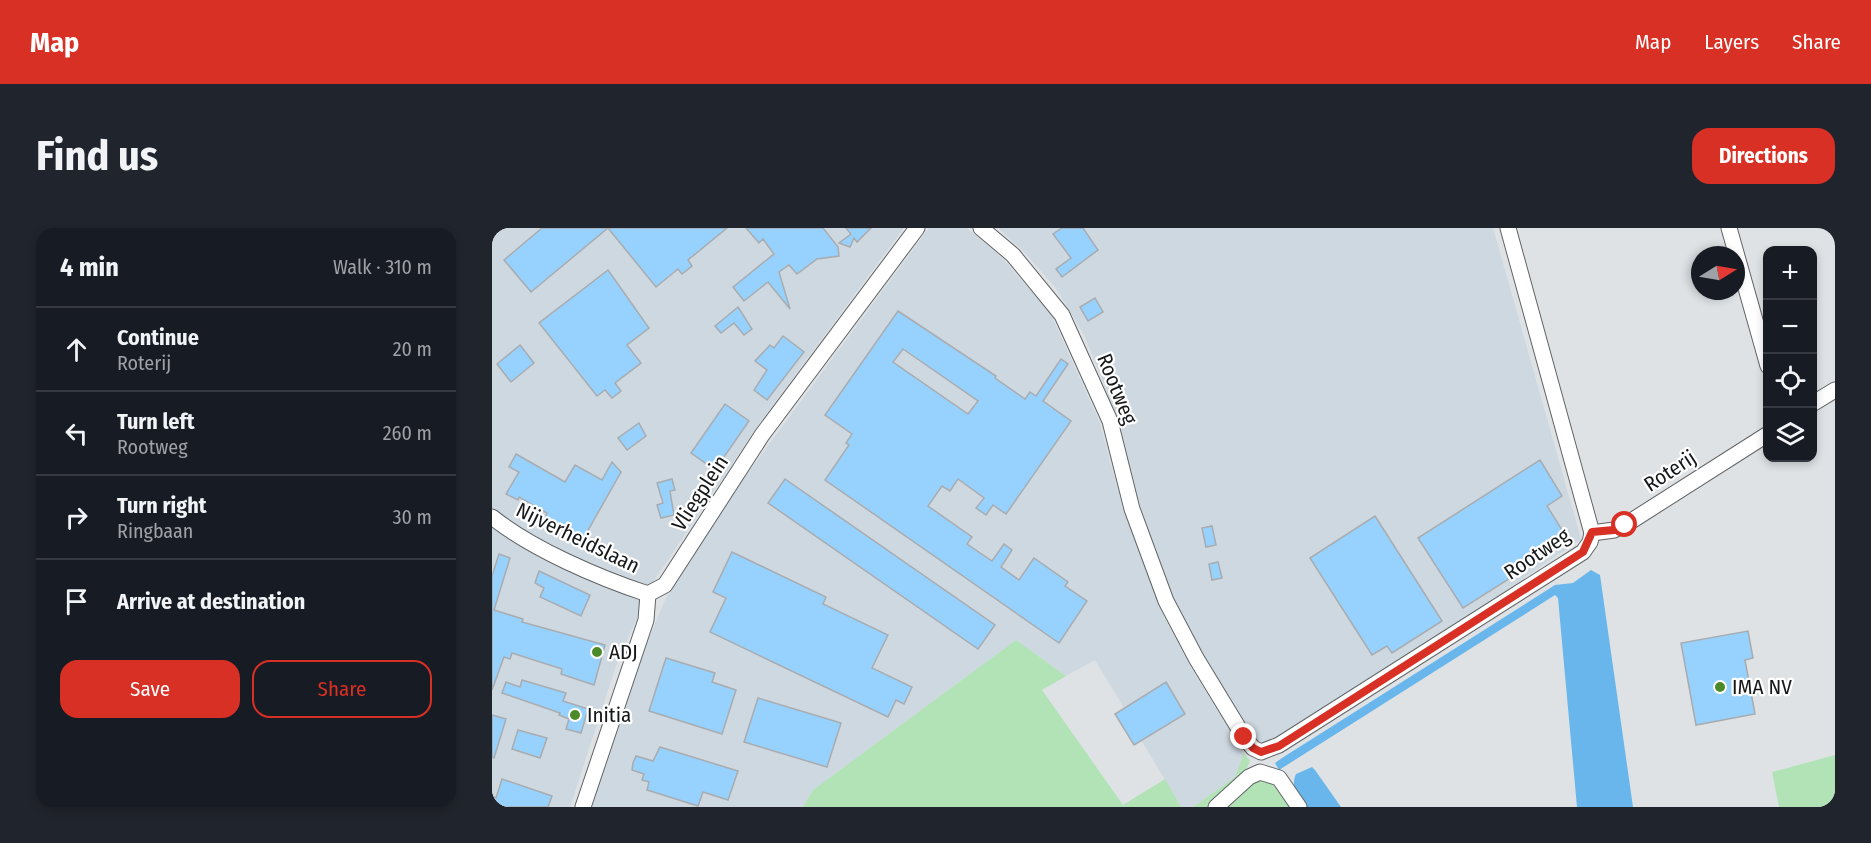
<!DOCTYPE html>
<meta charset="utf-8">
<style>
body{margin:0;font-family:"Fira Sans Condensed",sans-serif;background:#20242c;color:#f1f3f6}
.controls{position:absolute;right:18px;top:18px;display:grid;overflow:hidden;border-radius:12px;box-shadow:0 3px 9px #0003}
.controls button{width:54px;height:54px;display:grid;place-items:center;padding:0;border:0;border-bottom:2px solid #363941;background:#171b24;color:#f1f3f6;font:30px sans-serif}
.compass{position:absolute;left:1199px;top:18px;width:54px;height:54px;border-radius:50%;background:#171b24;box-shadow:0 3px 9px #0003;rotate:79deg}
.stop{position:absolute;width:18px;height:18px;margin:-14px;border:4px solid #d93025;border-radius:50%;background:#fff}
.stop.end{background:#d93025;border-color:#fff;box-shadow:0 2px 6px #0008}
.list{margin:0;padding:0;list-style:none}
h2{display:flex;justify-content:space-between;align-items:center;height:78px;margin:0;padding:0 24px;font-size:26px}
h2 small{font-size:20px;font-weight:400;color:#9ea1a6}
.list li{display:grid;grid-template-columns:39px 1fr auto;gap:18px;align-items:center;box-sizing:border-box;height:84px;padding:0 24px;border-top:2px solid #363941}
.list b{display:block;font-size:22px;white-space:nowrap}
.list p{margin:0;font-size:20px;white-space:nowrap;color:#9ea1a6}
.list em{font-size:20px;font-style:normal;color:#9ea1a6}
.actions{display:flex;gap:12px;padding:18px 24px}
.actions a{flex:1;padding:14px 0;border:2px solid #d93025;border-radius:18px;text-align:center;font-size:21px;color:#d93025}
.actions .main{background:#d93025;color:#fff}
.icon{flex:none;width:33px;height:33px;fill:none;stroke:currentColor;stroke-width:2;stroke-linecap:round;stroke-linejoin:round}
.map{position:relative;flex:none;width:1343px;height:579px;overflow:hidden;border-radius:18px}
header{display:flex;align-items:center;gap:36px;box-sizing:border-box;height:84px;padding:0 30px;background:#d93025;color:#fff}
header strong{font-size:28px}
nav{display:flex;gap:33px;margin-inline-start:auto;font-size:21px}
.intro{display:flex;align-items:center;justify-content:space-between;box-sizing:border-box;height:144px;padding:0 36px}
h1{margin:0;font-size:42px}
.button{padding:15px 27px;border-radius:18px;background:#d93025;color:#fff;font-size:21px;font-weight:700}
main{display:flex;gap:36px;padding:0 36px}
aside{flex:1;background:#171b24;border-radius:18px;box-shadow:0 3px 9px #0003}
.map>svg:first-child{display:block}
</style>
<header>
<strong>Map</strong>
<nav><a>Map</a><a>Layers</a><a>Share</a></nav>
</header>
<div class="intro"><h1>Find us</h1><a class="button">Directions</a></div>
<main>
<aside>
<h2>4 min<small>Walk · 310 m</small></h2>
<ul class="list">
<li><svg class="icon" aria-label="ahead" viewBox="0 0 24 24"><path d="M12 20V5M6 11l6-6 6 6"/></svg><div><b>Continue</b><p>Roterij</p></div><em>20 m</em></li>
<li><svg class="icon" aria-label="left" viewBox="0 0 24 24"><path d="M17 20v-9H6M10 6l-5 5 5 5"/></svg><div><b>Turn left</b><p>Rootweg</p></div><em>260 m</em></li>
<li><svg class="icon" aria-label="right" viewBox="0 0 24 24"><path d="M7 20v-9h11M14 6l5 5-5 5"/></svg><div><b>Turn right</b><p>Ringbaan</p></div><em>30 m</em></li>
<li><svg class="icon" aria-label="arrive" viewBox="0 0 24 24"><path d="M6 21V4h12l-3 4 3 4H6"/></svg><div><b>Arrive at destination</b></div></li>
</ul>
<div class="actions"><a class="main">Save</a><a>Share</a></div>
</aside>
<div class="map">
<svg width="1343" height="579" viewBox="0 0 1343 579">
<rect width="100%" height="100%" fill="#dee2e4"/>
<g fill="#ced8e0">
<path d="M0,0h412l-146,197 -106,159 -36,82 -46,141h-78z"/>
<path d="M437,0h38l36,31 47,53 50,111 24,90 40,104 30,56 50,80 -9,24 -42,30h-12l-39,-66 -8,4 -19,-31 9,-6 -29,-48 -29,16 -50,-36 -203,150 -10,17h-212l50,-149 24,-58 76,-118z"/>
<path d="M506,0h495l88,311 -171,117 -141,90 -15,-3 -63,-101 -32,-74 -53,-179 -22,-54 -29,-48 -30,-34z"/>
</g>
<g fill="#b1e3b7">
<path d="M524,412l50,36 -24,14 81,115 42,-26 16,28h-378l10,-17z"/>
<path d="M752,525l6,8 -9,20 -30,26h-18l42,-30z"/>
<path d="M1343,527v52h-56l-7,-35z"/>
<path d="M775,548l22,31h-65l28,-23z"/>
</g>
<g fill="#68b6eb">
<path d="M1099,342l9,5 33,232h-56l-19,-209 -3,-3 -276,175 -4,-7 7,-5 273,-173 18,-2z"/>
<path d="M820,539l3,3 26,37h-36c-6,-11 -15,-20 -9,-33z"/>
</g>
<g fill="#97d1fe" stroke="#a9acaf" stroke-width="1.5" fill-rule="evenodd">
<path d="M50,0h185l-39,32 4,6 -10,8 -4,-5 -22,18 -48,-59 -77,64 -27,-32z"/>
<path d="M254,0h77l15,19 1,9 -22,3 -20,15 -8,-9 -10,7 11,37 -22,-27 -24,19 -11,-14 41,-33 -11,-15 -4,4z"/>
<path d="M354,0h25l-14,14 -3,-4 -4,9 -11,-4 12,-9z"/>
<path d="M570,0h21l15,22 -36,27 -6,-8 15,-11 -18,-24z"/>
<path d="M116,42l41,58 -22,17 14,18 -26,20 6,8 -9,7 -7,-8 -8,6 -58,-73z"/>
<path d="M603,70l8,14 -15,9 -8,-14z"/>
<path d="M246,79l14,22 -8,6 -10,-12 -13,10 -6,-7z"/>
<path d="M406,83l98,65 -1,2 30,21 5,-7 6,4 25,-37 7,5 -25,37 28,20 -65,93 -13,-9 -7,10 -10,-7 8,-10 -26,-19 -8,12 -8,-5 -14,20 44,31 -5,7 25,17 12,-17 8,6 -11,17 18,13 15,-22 34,24 -3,4 22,15 -28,42 -234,-163 24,-35 -3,-2 6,-9 -27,-19zM411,121l75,52 -10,13 -75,-52z"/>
<path d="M291,108l21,16 -37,48 -13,-10 13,-20 -12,-9 15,-16 4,3z"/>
<path d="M28,117l14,18 -23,19 -14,-18z"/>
<path d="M233,176l24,17 -34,49 -24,-17z"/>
<path d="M147,195l7,13 -19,14 -9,-12z"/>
<path d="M24,226l49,28 10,-17 27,15 10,-18 9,10 -39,69 -38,-21 3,-7 -28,-16 -1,3 -12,-6 13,-22 -10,-5z"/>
<path d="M1048,232l22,36 -15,10 22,35 -106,67 -45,-70z"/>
<path d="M180,251l3,11 -5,1 4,24 -13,3 -4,-13 6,-2 -6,-20z"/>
<path d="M293,251l210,146 -17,24 -210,-146z"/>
<path d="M883,288l67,105 -50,32 -5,-7 -15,9 -62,-97z"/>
<path d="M720,298l4,19 -10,2 -4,-19z"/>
<path d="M240,324l94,45 -3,7 65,31 -16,33 40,19 -8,17 -8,-4 -8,17 -178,-85 16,-34 -13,-6z"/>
<path d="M7,326l11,4 -16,52 29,9 -1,3 83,23 -11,40 -33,-11 1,-5 -50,-16 -2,6 -6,-2 -12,33v-114z"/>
<path d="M726,334l4,16 -10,2 -3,-16z"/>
<path d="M47,343l51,24 -9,21 -41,-19 4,-9 -9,-5z"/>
<path d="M1256,403l5,27 -8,2 10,54 -59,11 -15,-82z"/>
<path d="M174,430l49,15 -3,9 24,8 -14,44 -73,-23z"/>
<path d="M30,452l44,13 -3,8 25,8 -7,24 -15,-4 3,-10 -10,-4 1,-2 -58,-20 4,-11 14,5z"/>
<path d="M674,454l19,32 -51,31 -19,-31z"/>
<path d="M266,470l83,25 -14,44 -83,-25z"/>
<path d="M0,487l14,4 -12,39 -2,-1z"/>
<path d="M26,502l29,8 -7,20 -28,-9z"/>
<path d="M168,519l78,24 -10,29 -25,-8 -5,14 -51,-16 2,-8 -7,-2 2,-6 -12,-4 1,-7 3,-7 17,5z"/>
<path d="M10,551l50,17 -4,11h-56v-11l4,2z"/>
</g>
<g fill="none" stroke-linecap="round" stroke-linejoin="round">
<defs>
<g id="minor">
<path d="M489,0l32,27 49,60 48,106 22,88 34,92 30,57 48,79 9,11 8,4 18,-7 304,-193 7,-10 2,-9 -84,-305"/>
<path d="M1237,0l39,138"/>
<path d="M1320,176l23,-14"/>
<path d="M0,289c40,32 107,61 156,77"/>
<path d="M1100,305l22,-3 11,-5 143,-91"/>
<path d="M156,366l17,-9 97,-150 155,-207"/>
<path d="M91,579l63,-187 2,-26"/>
<path d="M724,579l33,-30 11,-5 19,6 20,29"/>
</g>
</defs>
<use href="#minor" stroke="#616466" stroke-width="17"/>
<use href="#minor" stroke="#fff" stroke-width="15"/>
</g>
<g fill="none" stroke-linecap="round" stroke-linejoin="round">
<path stroke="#d93025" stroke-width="8" d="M752,509l9,11 8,4 18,-6 304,-194 9,-20 22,-2 11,-5"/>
</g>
<g fill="#4c8928" stroke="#fff" stroke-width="2">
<circle cx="105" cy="424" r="6"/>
<circle cx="1228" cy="459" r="6"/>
<circle cx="83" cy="487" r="6"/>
</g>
<g text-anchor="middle" stroke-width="4.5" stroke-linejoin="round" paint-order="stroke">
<g font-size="21" fill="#161718" stroke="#fff">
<text transform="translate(625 161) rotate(68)" y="7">Rootweg</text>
<text transform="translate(1178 243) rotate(-33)" y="7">Roterij</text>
<text transform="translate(208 265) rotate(-57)" y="7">Vliegplein</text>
<text transform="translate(86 310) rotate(26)" y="7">Nijverheidslaan</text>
<text transform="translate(1045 326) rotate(-34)" y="7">Rootweg</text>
</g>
<g font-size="21" fill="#161718" stroke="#fff" text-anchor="start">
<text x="117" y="431">ADJ</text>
<text x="1240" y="466">IMA NV</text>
<text x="95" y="494">Initia</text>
</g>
</g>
</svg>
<div class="controls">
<button>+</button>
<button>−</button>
<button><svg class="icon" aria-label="locate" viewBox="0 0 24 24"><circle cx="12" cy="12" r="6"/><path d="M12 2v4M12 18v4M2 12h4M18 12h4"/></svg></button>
<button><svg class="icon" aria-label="layers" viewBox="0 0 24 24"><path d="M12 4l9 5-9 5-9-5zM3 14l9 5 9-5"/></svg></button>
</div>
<svg class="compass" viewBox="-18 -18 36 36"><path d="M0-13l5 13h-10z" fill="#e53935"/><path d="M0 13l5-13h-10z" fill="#9ea1a6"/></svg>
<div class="stop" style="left:1133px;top:297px"></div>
<div class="stop end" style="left:752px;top:509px"></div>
</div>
</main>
